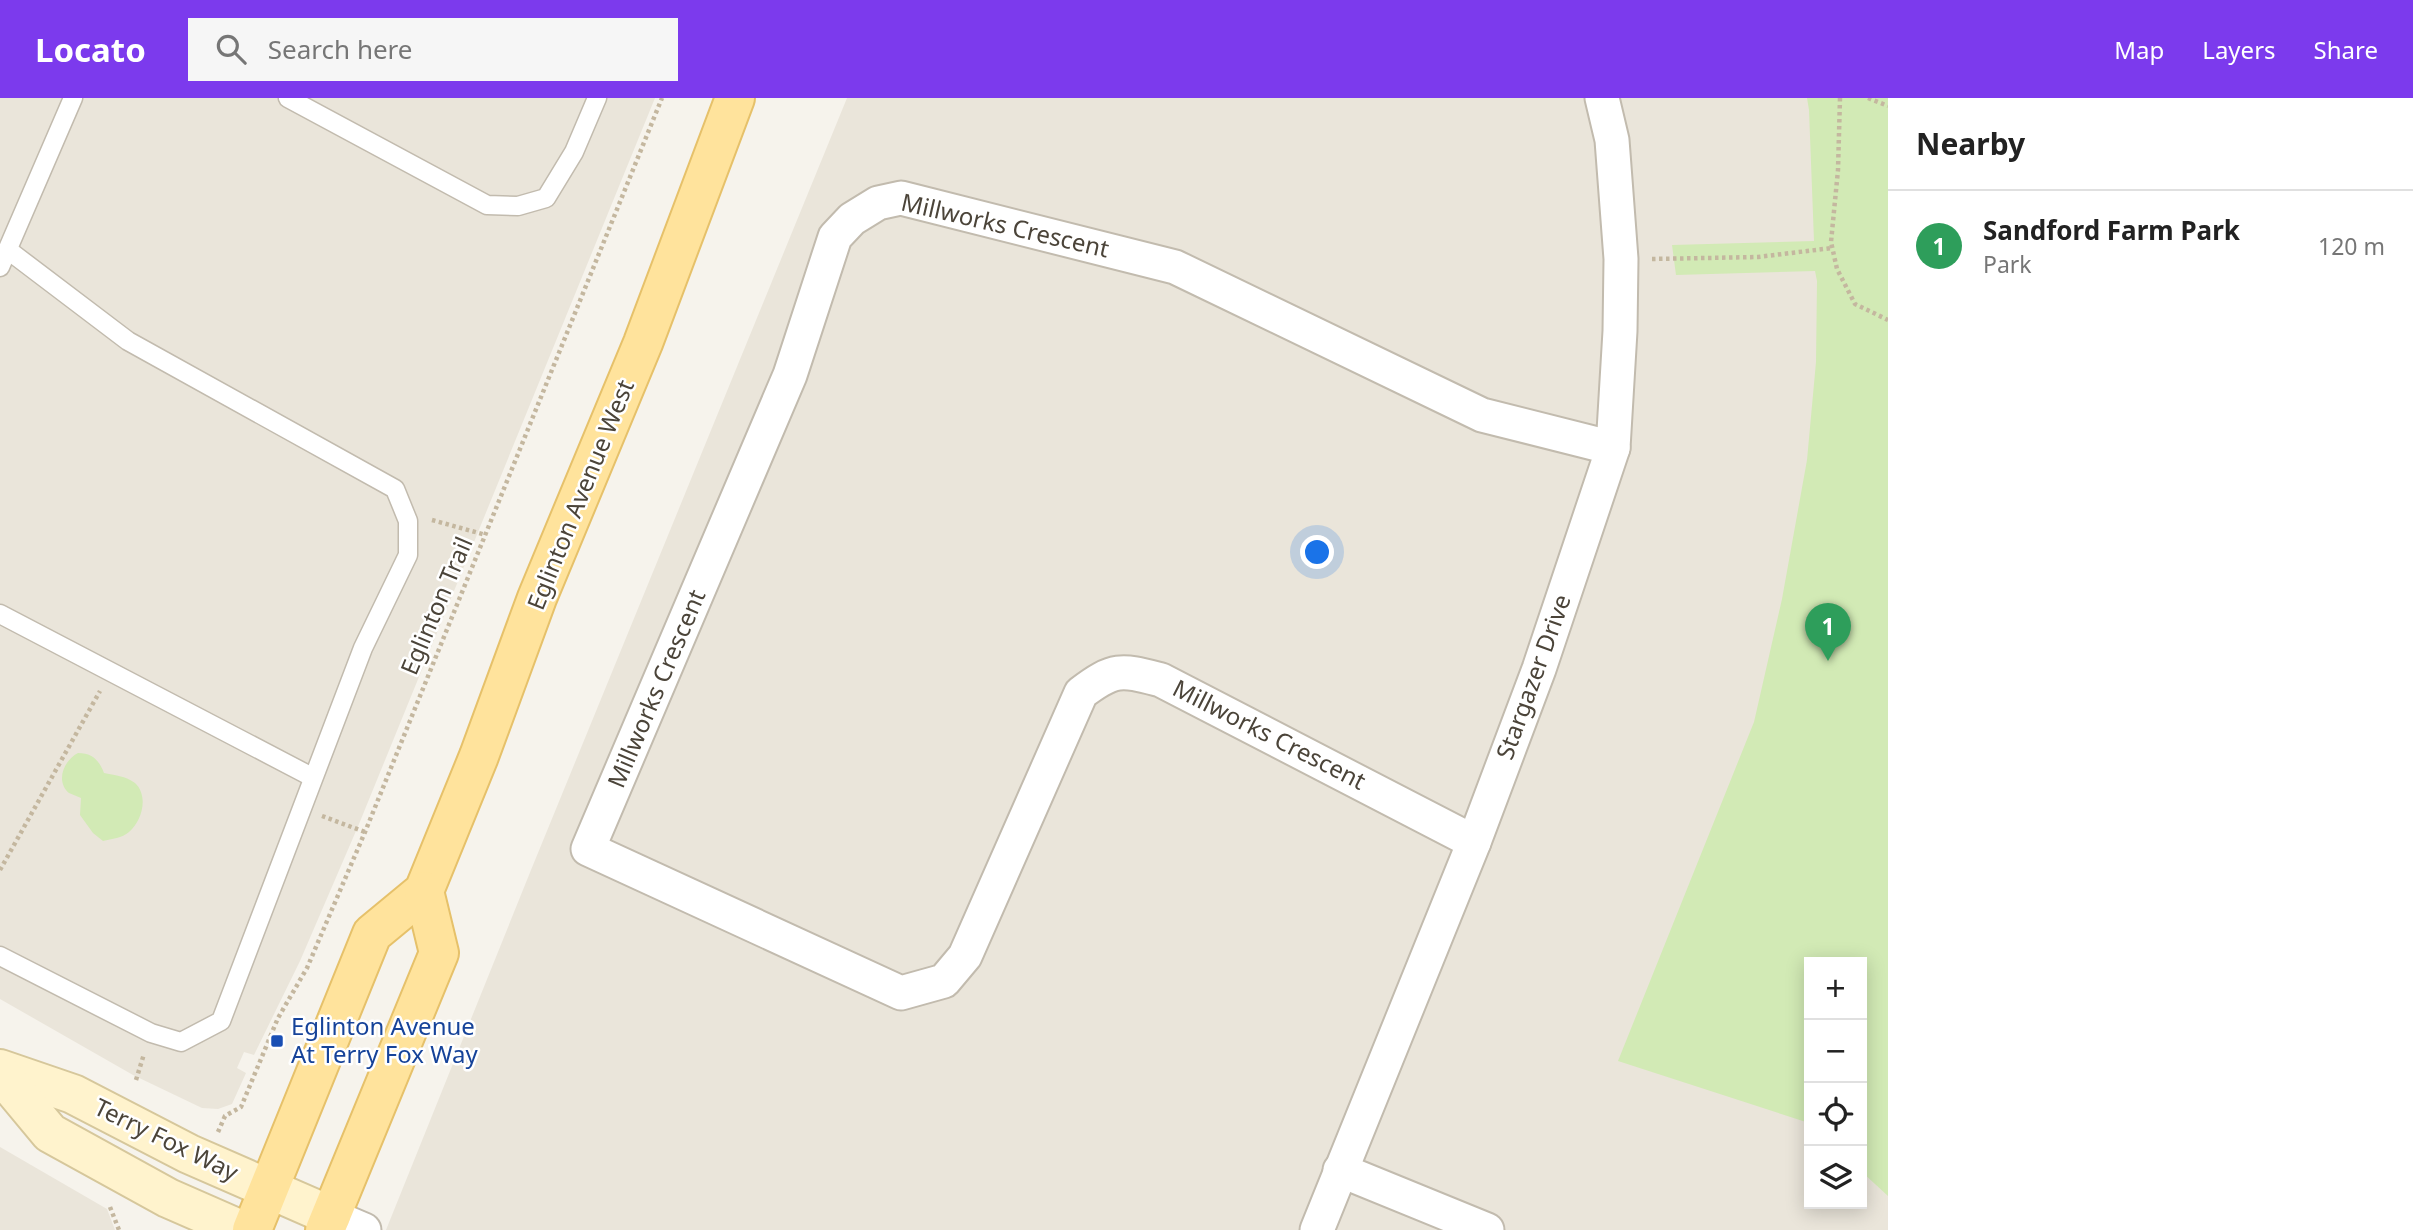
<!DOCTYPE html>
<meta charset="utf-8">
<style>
body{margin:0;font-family:"Noto Sans",sans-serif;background:#f6f6f6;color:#222}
.controls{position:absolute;right:21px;bottom:21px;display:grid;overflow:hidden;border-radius:0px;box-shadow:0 4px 18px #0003}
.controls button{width:63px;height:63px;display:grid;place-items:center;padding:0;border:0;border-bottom:2px solid #e0e0e0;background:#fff;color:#222;font:35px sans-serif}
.you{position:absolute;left:1318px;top:455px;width:24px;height:24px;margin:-18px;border:5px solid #fff;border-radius:50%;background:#1a73e8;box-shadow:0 0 0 10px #1a73e833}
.badge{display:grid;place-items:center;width:46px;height:46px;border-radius:50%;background:#7c3aed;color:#fff;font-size:23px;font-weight:700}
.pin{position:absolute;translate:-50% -58px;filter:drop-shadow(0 2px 4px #0008)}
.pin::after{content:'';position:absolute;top:37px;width:24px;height:21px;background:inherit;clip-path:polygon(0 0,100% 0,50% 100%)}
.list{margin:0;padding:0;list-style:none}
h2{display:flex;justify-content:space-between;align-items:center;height:91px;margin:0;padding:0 28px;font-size:30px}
h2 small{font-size:23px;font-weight:400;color:#767676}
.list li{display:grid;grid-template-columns:46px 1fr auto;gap:21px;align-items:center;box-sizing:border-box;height:112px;padding:0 28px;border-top:2px solid #e0e0e0}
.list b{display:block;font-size:26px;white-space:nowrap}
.list p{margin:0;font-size:23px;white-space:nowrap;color:#767676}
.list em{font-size:23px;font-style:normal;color:#767676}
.icon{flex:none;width:38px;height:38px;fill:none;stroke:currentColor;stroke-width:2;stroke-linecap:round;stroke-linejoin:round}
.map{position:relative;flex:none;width:1888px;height:1132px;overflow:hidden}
header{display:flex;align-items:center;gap:42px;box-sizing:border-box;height:98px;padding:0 35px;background:#7c3aed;color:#fff}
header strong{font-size:33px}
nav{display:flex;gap:38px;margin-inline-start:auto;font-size:24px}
.search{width:490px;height:63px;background:#f6f6f6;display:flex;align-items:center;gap:18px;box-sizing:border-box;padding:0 24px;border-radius:0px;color:#767676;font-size:26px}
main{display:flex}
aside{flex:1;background:#fff}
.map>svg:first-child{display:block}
</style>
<header>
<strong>Locato</strong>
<div class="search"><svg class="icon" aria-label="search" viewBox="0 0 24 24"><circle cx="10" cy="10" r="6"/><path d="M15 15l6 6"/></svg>Search here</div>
<nav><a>Map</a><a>Layers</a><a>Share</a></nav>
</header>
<main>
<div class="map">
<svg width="1888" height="1132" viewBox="0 0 1888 1132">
<rect width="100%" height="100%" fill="#f6f3ec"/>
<g fill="#eae5da" fill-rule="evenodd">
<path d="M0,0h655l-296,726 -59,137 -46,94 -10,-3 -7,16 9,5 -14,31 -14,5 -16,-1 -69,-33 -133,-76z"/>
<path d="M847,0h1041v1132h-1502l145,-360zM1809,864h53v242h-53z"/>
<path d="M0,1049l107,62 8,21h-115z"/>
</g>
<g fill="#d2eab5">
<path d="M1807,0h81v1098l-26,-24v-210h-53v161l-191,-62 136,-339 28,-123 25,-139 9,-98 1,-81 -2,-10 -139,4 -4,-30 142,-4 -5,-131z"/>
<path d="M78,655c14,0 21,7 26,20 10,2 22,3 31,10 14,13 7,38 -6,49 -7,6 -17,7 -26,9l-10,-8 -13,-18 1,-17c-4,-2 -8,-3 -12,-5 -14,-12 -5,-33 9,-40z"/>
</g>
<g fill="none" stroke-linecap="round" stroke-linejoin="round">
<defs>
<g id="lane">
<path d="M288,0l199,107 31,1 28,-8 28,-46 23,-54"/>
<path d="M0,169l73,-169"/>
<path d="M0,516l312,163"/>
<path d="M0,858l151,77 30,9 40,-21 142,-373 45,-93v-34l-13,-32 -267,-148 -120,-91"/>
</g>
<g id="street">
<path d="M1474,744l-313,-162c-39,-10 -46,-13 -80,13l-116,263 -21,25 -43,12 -313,-144 202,-474 45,-138 17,-18 26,-16 23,-5 274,69 307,148 131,33"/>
<path d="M1340,1072l147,60"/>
<path d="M331,1118l33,14"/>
<path d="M1317,1132l157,-388 65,-173 74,-221 7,-117 1,-72 -9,-119 -10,-42"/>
</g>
<g id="secondary">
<path d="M0,971l73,25 116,60 142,62"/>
<path d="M0,975l50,60 118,65 73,32"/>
</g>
<g id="primary">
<path d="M252,1132l120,-296 52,-43 55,-135 58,-158 106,-255 92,-245"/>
<path d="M325,1132l114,-277 -15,-62"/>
</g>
</defs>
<use href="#lane" stroke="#c2bbae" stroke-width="21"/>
<use href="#street" stroke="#c2bbae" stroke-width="37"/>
<use href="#secondary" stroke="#d6c79b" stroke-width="42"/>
<use href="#primary" stroke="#e6c16a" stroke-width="42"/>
<g stroke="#c4b79f" stroke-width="4.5" stroke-dasharray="3.5 3.5" stroke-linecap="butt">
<path d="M1840,0l-2,72 -7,72 6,27 18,35 33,16"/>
<path d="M1868,0l20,8"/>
<path d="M1652,161l106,-2 74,-9"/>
<path d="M432,422l54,15"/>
<path d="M322,718l43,16"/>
<path d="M0,772l100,-179"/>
<path d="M136,982l8,-26"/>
<path d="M218,1034l7,-16 16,-9 37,-89 29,-50 58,-136 297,-734"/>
<path d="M110,1109l9,23"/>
</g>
<use href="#lane" stroke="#fff" stroke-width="18"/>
<use href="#street" stroke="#fff" stroke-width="33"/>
<use href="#secondary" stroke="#fff3cd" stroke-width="38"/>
<use href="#primary" stroke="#ffe39c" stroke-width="38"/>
</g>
<rect fill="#1a4fb4" stroke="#fff" stroke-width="2.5" x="270" y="936" width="14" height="14" rx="3.5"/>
<g text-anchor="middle" stroke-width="5" stroke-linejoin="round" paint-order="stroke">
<g font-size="24" fill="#4b4439" stroke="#fff">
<text transform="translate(1005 128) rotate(13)" y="8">Millworks Crescent</text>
<text transform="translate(581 397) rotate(-68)" y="8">Eglinton Avenue West</text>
<text transform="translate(437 508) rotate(-67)" y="8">Eglinton Trail</text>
<text transform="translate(1534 579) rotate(-70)" y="8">Stargazer Drive</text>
<text transform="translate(657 591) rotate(-67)" y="8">Millworks Crescent</text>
<text transform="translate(1269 637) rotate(27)" y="8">Millworks Crescent</text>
<text transform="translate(166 1042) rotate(26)" y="8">Terry Fox Way</text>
</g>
<g font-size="24" fill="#164399" stroke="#fff" text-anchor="start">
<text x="291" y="937">Eglinton Avenue<tspan x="291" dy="28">At Terry Fox Way</tspan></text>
</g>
</g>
</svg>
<div class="controls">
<button>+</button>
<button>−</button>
<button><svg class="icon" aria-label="locate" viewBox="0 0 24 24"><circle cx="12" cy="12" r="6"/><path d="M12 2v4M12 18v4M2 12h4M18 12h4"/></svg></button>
<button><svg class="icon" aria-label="layers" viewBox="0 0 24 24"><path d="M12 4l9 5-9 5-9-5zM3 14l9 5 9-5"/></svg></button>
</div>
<div class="you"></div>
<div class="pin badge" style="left:1828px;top:563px;background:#2e9e5b">1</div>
</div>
<aside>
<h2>Nearby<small></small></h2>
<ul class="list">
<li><span class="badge" style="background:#2e9e5b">1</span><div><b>Sandford Farm Park</b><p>Park</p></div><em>120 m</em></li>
</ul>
</aside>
</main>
